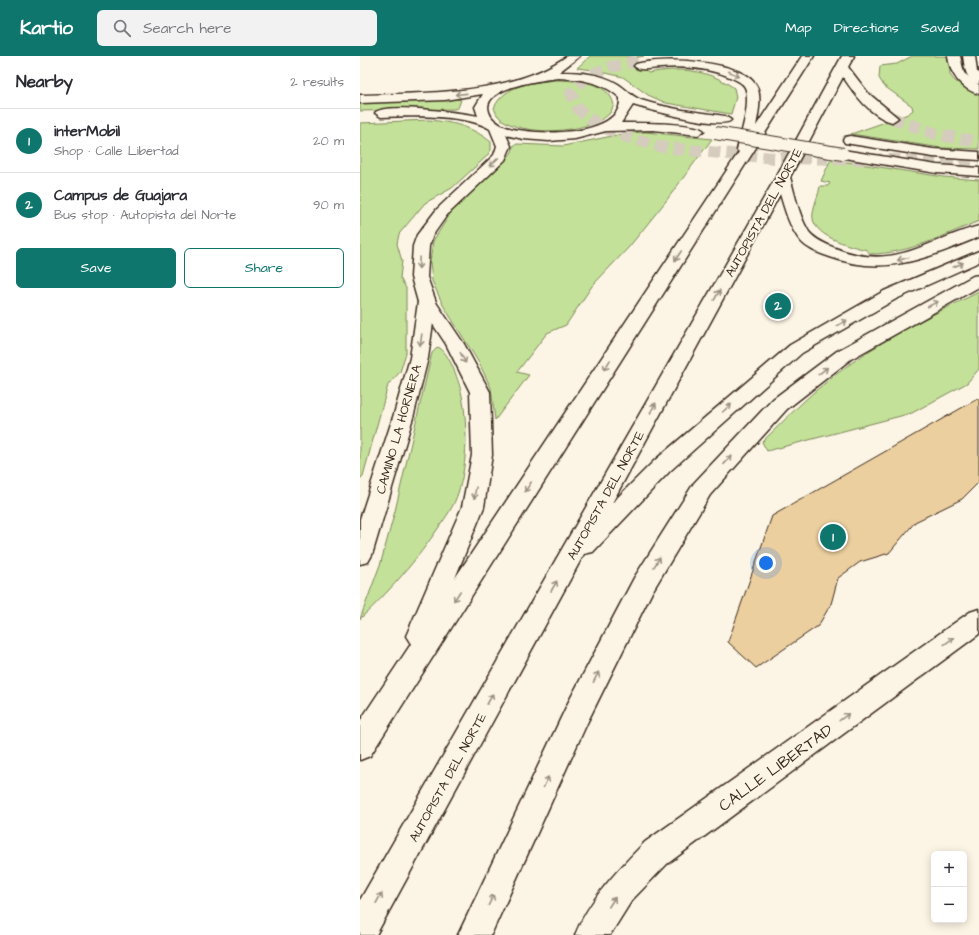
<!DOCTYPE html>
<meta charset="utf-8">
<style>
body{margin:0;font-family:"Architects Daughter",sans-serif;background:#f2f2f3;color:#2b2b33}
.controls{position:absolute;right:12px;bottom:12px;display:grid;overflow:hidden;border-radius:6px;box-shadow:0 2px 10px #0003}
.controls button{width:36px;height:36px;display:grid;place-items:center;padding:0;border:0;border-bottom:1px solid #e1e1e2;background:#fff;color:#2b2b33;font:20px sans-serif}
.you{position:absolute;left:406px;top:507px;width:14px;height:14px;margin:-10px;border:3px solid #fff;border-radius:50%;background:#1a73e8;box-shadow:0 0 0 6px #1a73e833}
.badge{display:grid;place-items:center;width:26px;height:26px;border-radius:50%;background:#0f766e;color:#fff;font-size:13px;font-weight:700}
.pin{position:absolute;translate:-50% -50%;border:2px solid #fff;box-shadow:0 1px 4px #0006}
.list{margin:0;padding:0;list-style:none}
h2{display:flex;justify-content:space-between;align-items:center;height:52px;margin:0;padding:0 16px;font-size:17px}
h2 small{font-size:13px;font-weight:400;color:#7c7c81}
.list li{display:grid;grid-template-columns:26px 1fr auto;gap:12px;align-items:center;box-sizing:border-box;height:64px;padding:0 16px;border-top:1px solid #e1e1e2}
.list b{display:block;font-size:15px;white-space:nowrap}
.list p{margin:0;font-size:13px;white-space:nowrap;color:#7c7c81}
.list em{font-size:13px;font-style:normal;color:#7c7c81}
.actions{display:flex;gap:8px;padding:12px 16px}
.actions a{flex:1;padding:9px 0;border:1px solid #0f766e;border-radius:6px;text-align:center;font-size:14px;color:#0f766e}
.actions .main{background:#0f766e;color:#fff}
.icon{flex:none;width:22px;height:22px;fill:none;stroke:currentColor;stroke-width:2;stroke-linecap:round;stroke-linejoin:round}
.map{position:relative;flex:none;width:619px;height:879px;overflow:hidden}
header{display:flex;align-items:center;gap:24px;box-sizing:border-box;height:56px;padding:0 20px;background:#0f766e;color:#fff}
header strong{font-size:19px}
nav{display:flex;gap:22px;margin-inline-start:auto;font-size:14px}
.search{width:280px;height:36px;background:#f2f2f3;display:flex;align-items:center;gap:10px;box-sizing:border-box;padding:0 14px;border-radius:6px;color:#7c7c81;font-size:15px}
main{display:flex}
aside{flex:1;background:#fff}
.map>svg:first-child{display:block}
</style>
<header>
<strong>Kartio</strong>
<div class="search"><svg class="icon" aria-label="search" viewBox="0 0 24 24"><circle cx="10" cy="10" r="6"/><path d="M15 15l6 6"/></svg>Search here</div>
<nav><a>Map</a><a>Directions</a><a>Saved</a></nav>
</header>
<main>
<aside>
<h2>Nearby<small>2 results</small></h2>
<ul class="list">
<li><span class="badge">1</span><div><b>interMobil</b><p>Shop · Calle Libertad</p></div><em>20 m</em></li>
<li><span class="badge">2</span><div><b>Campus de Guajara</b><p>Bus stop · Autopista del Norte</p></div><em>90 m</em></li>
</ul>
<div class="actions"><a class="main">Save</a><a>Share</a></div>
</aside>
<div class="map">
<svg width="619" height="879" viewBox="0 0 619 879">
<rect width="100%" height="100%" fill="#fcf5e5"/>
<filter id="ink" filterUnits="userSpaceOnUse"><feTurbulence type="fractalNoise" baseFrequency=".025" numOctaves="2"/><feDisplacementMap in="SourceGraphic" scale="8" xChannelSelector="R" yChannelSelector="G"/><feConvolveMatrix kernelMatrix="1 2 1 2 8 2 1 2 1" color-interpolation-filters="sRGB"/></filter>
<g filter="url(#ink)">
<g fill="#c3e198" stroke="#7f865b">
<path d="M230,0h54l-11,2 15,15c31,-6 60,-4 86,15l2,9 -5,17 -65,-11 -18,-8 -25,-18 -30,-7 -16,-2z"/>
<path d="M552,0h37l1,19 5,6 24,14v54l-38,-1 -90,-14 57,-20 5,-4 -1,-4 -28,-20 -5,-8 1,-12 17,-2z"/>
<path d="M197,24c20,1 52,1 57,25 -1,2 -3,6 -4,8 -19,21 -93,25 -112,3 -2,-2 -3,-6 -4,-8 10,-24 41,-26 63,-28z"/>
<path d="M97,43l4,1 -3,8 -4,1 -94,2v-9z"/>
<path d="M68,64c25,2 43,6 63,22v8l-5,7 -34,31 -27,15 -26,31 -2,10 5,17 -2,17 6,10v65l-6,19 -12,13 -25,91 -3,3v-356z"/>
<path d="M286,76l66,7 -46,62 -37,46 -37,39 -26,39 -19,8 -30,39 12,3 -34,45 -4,-32 -12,-25 -36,-58 -11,-24 -2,-19 3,-21 19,-30 53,-50 7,-9 1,-6 4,-2 46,2 64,-13z"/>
<path d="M474,104l110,17 35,3v41c-35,14 -70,33 -109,33l-3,-4c-17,-4 -58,-14 -54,-37 1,-10 6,-18 7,-27h8l2,-3 -9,-2 9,-20z"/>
<path d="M619,236v77l-12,14 -55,30 -145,38 -5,-9c22,-21 43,-44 67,-62 45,-37 98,-63 150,-88z"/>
<path d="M78,291c11,5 20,32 23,44 7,30 7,73 -3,102 -4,13 -12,24 -19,34 -23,34 -49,64 -79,92l21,-57 14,-51 37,-158z"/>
</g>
<path fill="#eccf9f" stroke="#3b2a1e" d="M619,342v84l-17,17 -47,23 -26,31 -29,9 -22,16 -7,26 -13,22 -62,42 -28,-26 44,-126z"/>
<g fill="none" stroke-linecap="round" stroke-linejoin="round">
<g stroke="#d5ccbd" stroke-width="12" stroke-dasharray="12 6" stroke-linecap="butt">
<path d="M278,5l-28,6 -24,10 -15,16 8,17 19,15 32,13 37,10 107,10 205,3"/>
<path d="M532,62l44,16 43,8"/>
</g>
<defs>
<g id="secondary">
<path d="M207,0h13l-21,16c19,0 42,1 59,12 8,5 13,12 23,16 27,9 56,12 84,16l6,4c-7,10 -85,-11 -98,-15l-12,18c14,0 77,-1 83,8l-6,4 -45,-5 -47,1 -31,8 -26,2 -26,-2 -17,-4 5,11 -6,14 -58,55 -14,20 -4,11 -2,31 9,25 -8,56 -14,56 -42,141 -4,7 -8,2v-45l34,-105 16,-56 8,-56 -7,-25 2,-31 4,-11 20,-26 57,-54 3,-9 -7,-17c-24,-15 -81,-13 -109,-12l-6,-4c7,-11 88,0 103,3l-3,-9 8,-13 -38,6 -85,3v-8c65,-2 153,0 207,-39zM198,22c24,1 45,4 62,20 3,40 -89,38 -114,29 -8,-3 -15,-8 -17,-15 -9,-25 54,-32 69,-34z"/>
<path d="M490,80l83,13 46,3v8l-46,-3 -88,-14 -2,-3 2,-3z"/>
<path d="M483,94l94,15 42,3v8l-42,-3 -99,-16 -2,-3 2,-3z"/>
<path d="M619,553v25l-312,230 -35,36 -22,35h-35c15,-37 43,-65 70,-93l325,-230z"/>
</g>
<g id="highway">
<path d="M442,0h12l-444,700 -10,4v-39l51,-77 -5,-8 56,-129 10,-52 -2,-63 -24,-48 -28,-42 3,-4 6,-1 6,1 31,46 26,48 2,63 -8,52 -29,71 284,-426 -2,-2c4,-19 13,-41 9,-60 -1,-6 -8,-9 -14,-12 -22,-10 -47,-12 -72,-10 -7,0 -21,4 -26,-2l2,-2c26,-7 108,-5 121,23 5,11 1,28 -1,39z"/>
<path d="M482,0h12l-6,11 20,26 30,25 -6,4c-21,-5 -38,-29 -49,-45l-53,100c5,18 9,39 19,55 6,8 17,12 26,16 59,24 91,-8 144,-22v11c-52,21 -93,40 -149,20 -11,-4 -24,-8 -31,-18 -10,-13 -14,-29 -19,-45l-168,309 42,-42 136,-116 94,-54 95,-40v11l-83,37 -94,54 -132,118 -77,81 -9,2 -208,381h-16v-35l416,-723z"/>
<path d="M588,0h12l4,17 15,12v9c-18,-5 -29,-20 -31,-38z"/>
<path d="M603,0h12l2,16 2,2v10c-14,-4 -14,-16 -16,-28z"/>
<path d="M619,219v12l-128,72 -64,50 -77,86 -58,97 -64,129 -97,214h-33l110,-232 66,-125 60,-95 79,-84 64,-48 136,-75z"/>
</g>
</defs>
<use href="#secondary" stroke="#3b2a1e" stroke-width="3"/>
<use href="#highway" stroke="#3b2a1e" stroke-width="3"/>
<use href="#secondary" fill="#fcf5e5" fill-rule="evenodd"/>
<use href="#highway" fill="#fcf5e5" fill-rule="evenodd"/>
<defs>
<path id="secondary-bridge" d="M355,77l128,21"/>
</defs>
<use href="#secondary-bridge" stroke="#3b2a1e" stroke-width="14" stroke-linecap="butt"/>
<use href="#secondary-bridge" stroke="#fcf5e5" stroke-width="12"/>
</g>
<defs><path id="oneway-shaft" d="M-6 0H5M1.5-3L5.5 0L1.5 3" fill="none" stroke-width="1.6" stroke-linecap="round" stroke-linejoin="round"/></defs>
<g stroke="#9c9082">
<use href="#oneway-shaft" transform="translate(374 18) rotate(27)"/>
<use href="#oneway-shaft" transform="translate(101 38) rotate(174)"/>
<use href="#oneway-shaft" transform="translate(134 106) rotate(137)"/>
<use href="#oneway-shaft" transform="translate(318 200) rotate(123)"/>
<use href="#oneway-shaft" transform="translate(543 203) rotate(166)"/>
<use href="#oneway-shaft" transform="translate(59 207) rotate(91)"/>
<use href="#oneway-shaft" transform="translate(598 209) rotate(-24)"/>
<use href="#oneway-shaft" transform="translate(357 239) rotate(-61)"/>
<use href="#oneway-shaft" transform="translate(573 248) rotate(-28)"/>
<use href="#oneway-shaft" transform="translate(482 267) rotate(-30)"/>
<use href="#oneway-shaft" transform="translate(61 284) rotate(98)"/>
<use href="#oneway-shaft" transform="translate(103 302) rotate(63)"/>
<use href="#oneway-shaft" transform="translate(247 309) rotate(123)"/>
<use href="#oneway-shaft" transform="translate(463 315) rotate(-38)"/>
<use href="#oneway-shaft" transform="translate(293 352) rotate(-61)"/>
<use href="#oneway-shaft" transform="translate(367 352) rotate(-42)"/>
<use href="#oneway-shaft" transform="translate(368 404) rotate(-47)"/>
<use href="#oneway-shaft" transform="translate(168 431) rotate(123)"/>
<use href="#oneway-shaft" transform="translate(115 437) rotate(100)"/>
<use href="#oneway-shaft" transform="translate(297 506) rotate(-58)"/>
<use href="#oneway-shaft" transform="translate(194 530) rotate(-61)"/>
<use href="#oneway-shaft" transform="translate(97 540) rotate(123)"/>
<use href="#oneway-shaft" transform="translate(589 585) rotate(-36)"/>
<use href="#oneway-shaft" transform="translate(236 621) rotate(-63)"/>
<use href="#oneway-shaft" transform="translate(130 643) rotate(-61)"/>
<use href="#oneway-shaft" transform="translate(484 661) rotate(-36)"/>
<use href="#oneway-shaft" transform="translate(186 726) rotate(-65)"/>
<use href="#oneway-shaft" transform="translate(19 842) rotate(-61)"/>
<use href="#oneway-shaft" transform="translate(131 844) rotate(-65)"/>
<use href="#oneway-shaft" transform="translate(252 846) rotate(-57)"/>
</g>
</g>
<g text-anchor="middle" stroke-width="4" stroke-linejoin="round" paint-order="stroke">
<g font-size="13" fill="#3b2a1e" stroke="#fcf5e5">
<text transform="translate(403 156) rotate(-61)" y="5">AUTOPISTA DEL NORTE</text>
<text transform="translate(38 373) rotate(-74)" y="5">CAMINO LA HORNERA</text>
<text transform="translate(245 439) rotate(-61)" y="5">AUTOPISTA DEL NORTE</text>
<text transform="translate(87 721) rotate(-61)" y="5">AUTOPISTA DEL NORTE</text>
</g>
<g font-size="16" fill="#3b2a1e" stroke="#fcf5e5">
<text transform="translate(415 711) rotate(-36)" y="6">CALLE LIBERTAD</text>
</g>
</g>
</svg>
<div class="controls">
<button>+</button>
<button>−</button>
</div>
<div class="you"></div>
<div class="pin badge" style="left:473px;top:481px">1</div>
<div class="pin badge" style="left:418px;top:250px">2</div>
</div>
</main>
